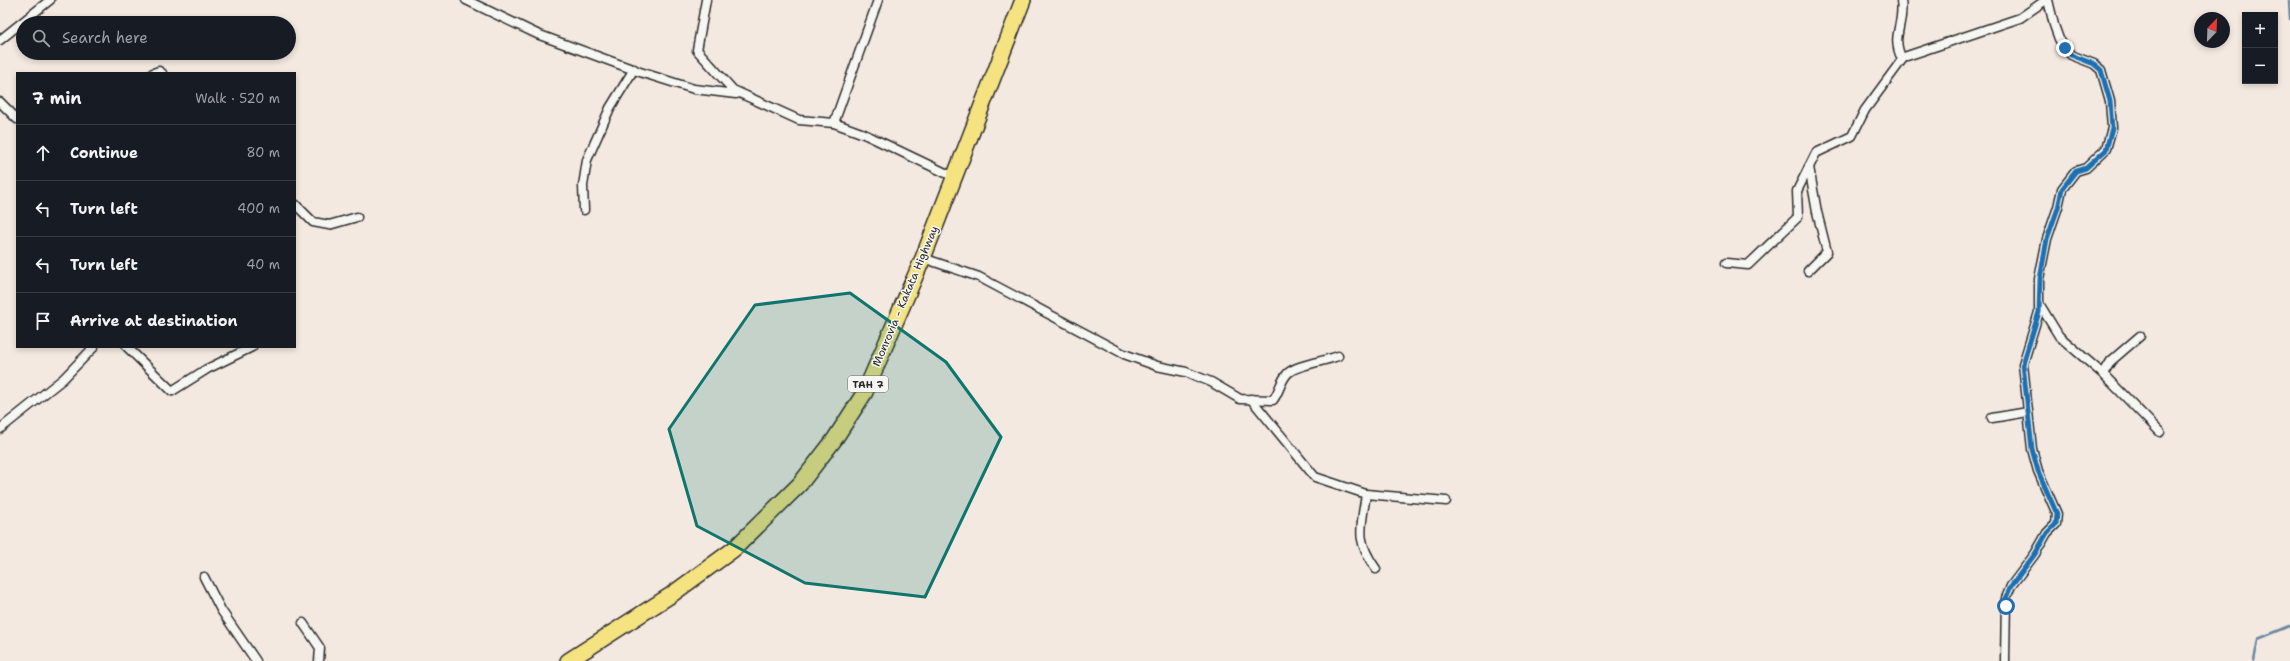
<!DOCTYPE html>
<meta charset="utf-8">
<style>
body{margin:0;font-family:"Shantell Sans",sans-serif;background:#242831;color:#f1f3f6}
.controls{position:absolute;right:12px;top:12px;display:grid;overflow:hidden;border-radius:0px;box-shadow:0 2px 6px #0003}
.controls button{width:36px;height:36px;display:grid;place-items:center;padding:0;border:0;border-bottom:1px solid #363941;background:#171b24;color:#f1f3f6;font:20px sans-serif}
.compass{position:absolute;left:2194px;top:12px;width:36px;height:36px;border-radius:50%;background:#171b24;box-shadow:0 2px 6px #0003;rotate:23deg}
.stop{position:absolute;width:12px;height:12px;margin:-9px;border:3px solid #1f6fb2;border-radius:50%;background:#fff}
.stop.end{background:#1f6fb2;border-color:#fff;box-shadow:0 1px 4px #0008}
.list{margin:0;padding:0;list-style:none}
h2{display:flex;justify-content:space-between;align-items:center;height:52px;margin:0;padding:0 16px;font-size:17px}
h2 small{font-size:13px;font-weight:400;color:#9ea1a6}
.list li{display:grid;grid-template-columns:26px 1fr auto;gap:12px;align-items:center;box-sizing:border-box;height:56px;padding:0 16px;border-top:1px solid #363941}
.list b{display:block;font-size:15px;white-space:nowrap}
.list em{font-size:13px;font-style:normal;color:#9ea1a6}
.icon{flex:none;width:22px;height:22px;fill:none;stroke:currentColor;stroke-width:2;stroke-linecap:round;stroke-linejoin:round}
.map{position:relative;flex:none;width:2290px;height:661px;overflow:hidden}
.search{position:absolute;background:#171b24;box-shadow:0 2px 6px #0003;left:16px;top:16px;width:280px;height:44px;display:flex;align-items:center;gap:10px;box-sizing:border-box;padding:0 14px;border-radius:22px;color:#9ea1a6;font-size:15px}
.panel{position:absolute;background:#171b24;box-shadow:0 2px 6px #0003;left:16px;top:72px;width:280px;height:276px;border-radius:0px}
.map>svg:first-child{display:block}
</style>
<div class="map">
<svg width="2290" height="661" viewBox="0 0 2290 661">
<rect width="100%" height="100%" fill="#f3e9e0"/>
<filter id="ink" filterUnits="userSpaceOnUse"><feTurbulence type="fractalNoise" baseFrequency=".025" numOctaves="2"/><feDisplacementMap in="SourceGraphic" scale="8" xChannelSelector="R" yChannelSelector="G"/><feConvolveMatrix kernelMatrix="1 2 1 2 8 2 1 2 1" color-interpolation-filters="sRGB"/></filter>
<g filter="url(#ink)">
<g fill="none" stroke-linecap="round" stroke-linejoin="round">
<g stroke="#6987a1" stroke-width="2.5">
<path d="M2289,0l1,19"/>
<path d="M2254,661l4,-22 32,-13"/>
</g>
<defs>
<g id="street">
<path d="M466,0l71,34 103,38 54,17 42,5"/>
<path d="M706,0l-9,50 36,40 66,30 35,3 30,11 90,43"/>
<path d="M1901,0c4,25 -11,35 1,59"/>
<path d="M0,40l50,-40"/>
<path d="M153,73l6,-2 3,2"/>
<path d="M0,102l17,17"/>
<path d="M834,123l44,-123"/>
<path d="M295,204l18,18 16,3 28,-8"/>
<path d="M584,210l-1,-24 4,-26 23,-52 24,-39"/>
<path d="M923,258l56,19 145,77 33,12 29,6 25,10 29,17 33,1c7,-9 7,-19 15,-27 8,-8 38,-12 50,-17"/>
<path d="M1726,263l22,2 50,-48 -1,-26 19,-38 36,-17 13,-26 39,-53 116,-39 26,-18"/>
<path d="M1808,271l19,-19 -10,-40 -8,-45"/>
<path d="M2040,305l19,31 44,38 57,58"/>
<path d="M127,347l45,44 35,-22 45,-22"/>
<path d="M2103,374l8,-13 29,-25"/>
<path d="M1251,399l64,78 51,17 80,7"/>
<path d="M1992,418l36,-6"/>
<path d="M0,429l63,-50 31,-32"/>
<path d="M1366,494c-5,35 -11,45 10,75"/>
<path d="M204,577l17,33 35,51"/>
<path d="M303,623l17,25 -1,13"/>
<path d="M2005,661l1,-63 5,-12 24,-32 12,-21 9,-9 1,-10 -19,-43 -6,-22 -9,-85 16,-52v-33l8,-40 11,-32 4,-18 14,-18 10,-3 20,-19 6,-21 -2,-27 -9,-31 -7,-6 -23,-9 -6,-7 -6,-9 -5,-14 -6,-25"/>
</g>
<path id="highway" d="M568,661l103,-66 63,-46 66,-65 34,-44 31,-48 58,-134 100,-258"/>
</defs>
<use href="#street" stroke="#2b2b2b" stroke-width="11"/>
<use href="#highway" stroke="#2b2b2b" stroke-width="18"/>
<use href="#street" stroke="#f6f6f2" stroke-width="8"/>
<use href="#highway" stroke="#f5e382" stroke-width="15"/>
</g>
</g>
<g fill="none" stroke-linecap="round" stroke-linejoin="round" filter="url(#ink)">
<path stroke="#1f6fb2" stroke-width="5" d="M2006,606v-8l5,-12 24,-32 12,-21 9,-9 1,-10 -19,-43 -6,-22 -9,-85 16,-52 1,-33 7,-40 11,-31 4,-19 14,-18 10,-3 20,-18 6,-22 -2,-27 -9,-31 -7,-6 -23,-9 -6,-7"/>
</g>
<path fill="#0f766e" fill-opacity="0.2" stroke="#0f766e" stroke-width="3" stroke-linejoin="round" d="M850,293l96,69 55,75 -76,160 -120,-14 -108,-57 -28,-97 86,-124z"/>
<g text-anchor="middle" stroke-width="3" stroke-linejoin="round" paint-order="stroke">
<rect fill="#f6f6f2" stroke="#686867" stroke-width="1" x="848" y="376" width="40" height="16" rx="3"/>
<g font-size="10" font-weight="bold" fill="#2b2b2b">
<text x="868" y="388">TAH 7</text>
</g>
<g font-size="11" fill="#2b2b2b" stroke="#f6f6f2">
<text transform="translate(905 296) rotate(-67)" y="4">Monrovia - Kakata Highway</text>
</g>
</g>
</svg>
<div class="controls">
<button>+</button>
<button>−</button>
</div>
<svg class="compass" viewBox="-18 -18 36 36"><path d="M0-13l5 13h-10z" fill="#e53935"/><path d="M0 13l5-13h-10z" fill="#9ea1a6"/></svg>
<div class="stop" style="left:2006px;top:606px"></div>
<div class="stop end" style="left:2065px;top:48px"></div>
<div class="search"><svg class="icon" aria-label="search" viewBox="0 0 24 24"><circle cx="10" cy="10" r="6"/><path d="M15 15l6 6"/></svg>Search here</div>
<section class="panel">
<h2>7 min<small>Walk · 520 m</small></h2>
<ul class="list">
<li><svg class="icon" aria-label="ahead" viewBox="0 0 24 24"><path d="M12 20V5M6 11l6-6 6 6"/></svg><div><b>Continue</b></div><em>80 m</em></li>
<li><svg class="icon" aria-label="left" viewBox="0 0 24 24"><path d="M17 20v-9H6M10 6l-5 5 5 5"/></svg><div><b>Turn left</b></div><em>400 m</em></li>
<li><svg class="icon" aria-label="left" viewBox="0 0 24 24"><path d="M17 20v-9H6M10 6l-5 5 5 5"/></svg><div><b>Turn left</b></div><em>40 m</em></li>
<li><svg class="icon" aria-label="arrive" viewBox="0 0 24 24"><path d="M6 21V4h12l-3 4 3 4H6"/></svg><div><b>Arrive at destination</b></div></li>
</ul>
</section>
</div>
